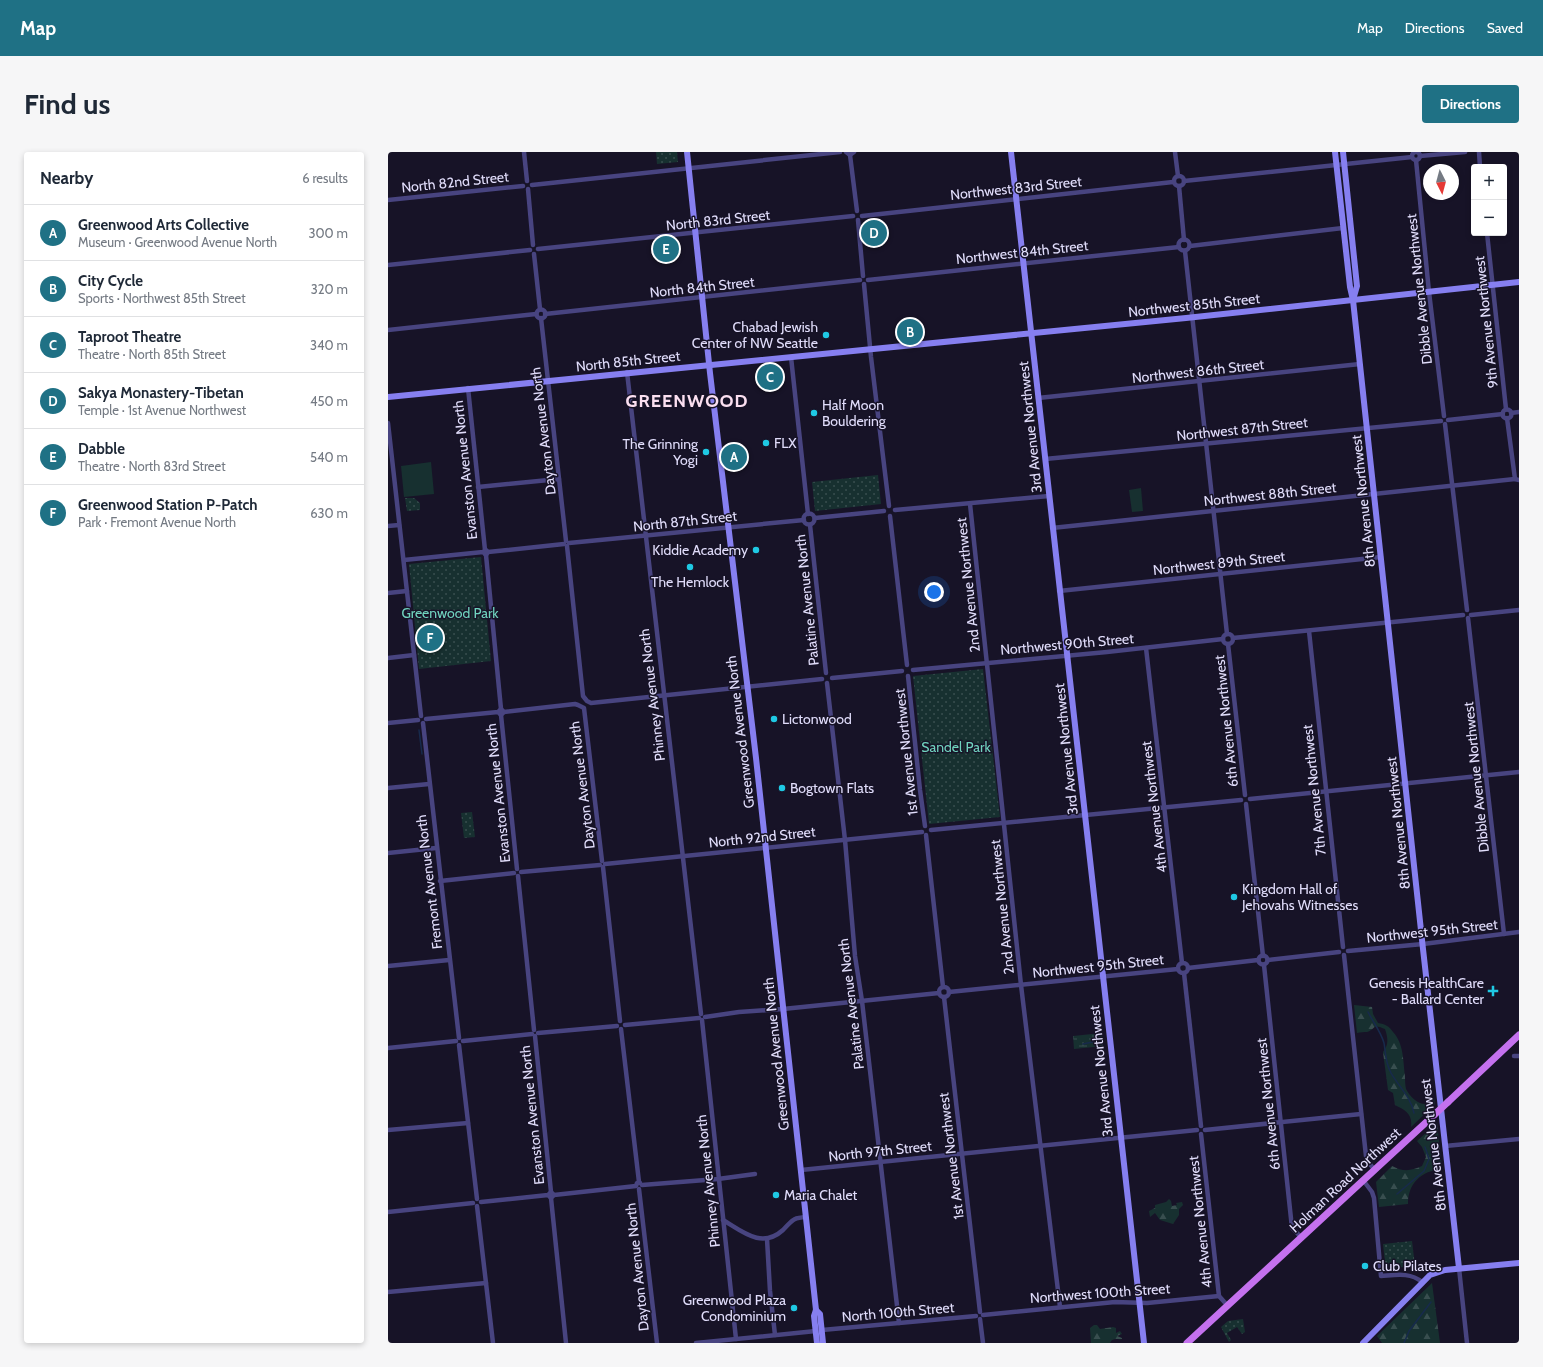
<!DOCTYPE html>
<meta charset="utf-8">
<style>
body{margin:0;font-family:Cabin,sans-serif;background:#f6f6f7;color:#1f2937}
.controls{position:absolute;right:12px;top:12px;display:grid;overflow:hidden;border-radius:4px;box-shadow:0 2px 6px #0003}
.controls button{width:36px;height:36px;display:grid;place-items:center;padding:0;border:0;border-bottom:1px solid #e0e1e3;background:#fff;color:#1f2937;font:20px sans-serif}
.compass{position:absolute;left:1035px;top:12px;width:36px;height:36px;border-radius:50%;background:#fff;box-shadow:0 2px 6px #0003;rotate:174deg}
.you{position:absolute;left:546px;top:440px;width:14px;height:14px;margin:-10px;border:3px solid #fff;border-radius:50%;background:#1a73e8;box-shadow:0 0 0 6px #1a73e833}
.badge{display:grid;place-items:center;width:26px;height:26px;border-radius:50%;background:#1f7185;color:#fff;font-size:13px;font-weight:700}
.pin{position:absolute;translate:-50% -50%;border:2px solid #fff;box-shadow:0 1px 4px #0006}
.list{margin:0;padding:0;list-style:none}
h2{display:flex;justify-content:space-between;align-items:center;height:52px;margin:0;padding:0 16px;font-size:17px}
h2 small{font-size:13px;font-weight:400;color:#747a83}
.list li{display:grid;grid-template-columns:26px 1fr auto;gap:12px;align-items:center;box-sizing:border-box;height:56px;padding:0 16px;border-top:1px solid #e0e1e3}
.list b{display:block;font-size:15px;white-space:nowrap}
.list p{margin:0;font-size:13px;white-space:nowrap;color:#747a83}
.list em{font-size:13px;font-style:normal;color:#747a83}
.map{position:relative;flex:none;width:1131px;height:1191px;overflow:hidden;border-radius:4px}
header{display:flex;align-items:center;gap:24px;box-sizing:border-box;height:56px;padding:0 20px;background:#1f7185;color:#fff}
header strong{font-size:19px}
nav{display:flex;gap:22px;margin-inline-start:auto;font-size:14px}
.intro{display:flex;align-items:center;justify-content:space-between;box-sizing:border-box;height:96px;padding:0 24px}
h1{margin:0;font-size:28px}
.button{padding:10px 18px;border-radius:4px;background:#1f7185;color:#fff;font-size:14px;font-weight:700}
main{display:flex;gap:24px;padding:0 24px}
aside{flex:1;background:#fff;border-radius:4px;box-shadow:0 2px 6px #0003}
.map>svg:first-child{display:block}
</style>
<header>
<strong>Map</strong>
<nav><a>Map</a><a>Directions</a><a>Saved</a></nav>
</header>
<div class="intro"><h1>Find us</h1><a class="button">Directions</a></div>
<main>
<aside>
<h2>Nearby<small>6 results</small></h2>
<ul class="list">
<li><span class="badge">A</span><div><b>Greenwood Arts Collective</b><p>Museum · Greenwood Avenue North</p></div><em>300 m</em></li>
<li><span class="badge">B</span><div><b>City Cycle</b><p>Sports · Northwest 85th Street</p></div><em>320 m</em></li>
<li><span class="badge">C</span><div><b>Taproot Theatre</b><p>Theatre · North 85th Street</p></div><em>340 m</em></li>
<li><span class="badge">D</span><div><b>Sakya Monastery-Tibetan</b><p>Temple · 1st Avenue Northwest</p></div><em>450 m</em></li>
<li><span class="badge">E</span><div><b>Dabble</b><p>Theatre · North 83rd Street</p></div><em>540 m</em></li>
<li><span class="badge">F</span><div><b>Greenwood Station P-Patch</b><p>Park · Fremont Avenue North</p></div><em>630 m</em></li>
</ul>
</aside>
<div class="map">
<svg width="1131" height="1191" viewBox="0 0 1131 1191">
<defs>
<pattern id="grass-dots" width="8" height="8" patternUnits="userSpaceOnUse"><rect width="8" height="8" fill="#173030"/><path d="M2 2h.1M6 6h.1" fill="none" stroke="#384e4f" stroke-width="1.8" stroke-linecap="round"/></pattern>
<pattern id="forest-firs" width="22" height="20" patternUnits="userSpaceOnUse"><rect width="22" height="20" fill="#173030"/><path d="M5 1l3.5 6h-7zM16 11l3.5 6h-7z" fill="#384e4f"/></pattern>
<pattern id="wetland-marsh" width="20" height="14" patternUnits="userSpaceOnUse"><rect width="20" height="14" fill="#173030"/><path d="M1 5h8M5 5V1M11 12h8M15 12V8" fill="none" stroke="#384e4f"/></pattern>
</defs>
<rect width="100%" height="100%" fill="#171327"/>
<g fill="url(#grass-dots)">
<path d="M268,0h21l1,10 -21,2z"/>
<path d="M490,323l3,29 -66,7 -3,-29z"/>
<path d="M17,346h9l6,5v7l-13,1z"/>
<path d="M93,405l10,104 -72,8 -10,-105z"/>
<path d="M595,517l17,148 -71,7 -16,-148z"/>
<path d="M84,660l3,25 -11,1 -3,-25z"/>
<path d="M1024,1089l3,25 -21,2 -5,-1 -4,-5 -2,-18z"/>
<path d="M855,1167l2,13 -3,2 -5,-7 -10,6 4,7 -2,2 -8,-15 7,-6z"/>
</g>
<g fill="url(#forest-firs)">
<path d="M966,853l18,2 1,7 5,9c7,1 11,3 15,9 11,12 10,29 12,44 0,4 0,9 1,13 4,8 12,16 21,15l7,-6 1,6 -24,23c2,-13 -6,-17 -16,-22l-2,-12 -5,-3 -5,-38c6,-7 5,-14 2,-23 -13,-6 -9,0 -18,3 -3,0 -7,0 -10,1z"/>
<path d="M1049,971l5,46c-21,2 -34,14 -34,35l-29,3 -3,-25 16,-16c11,6 19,5 30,0l4,-9 -4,-10 -5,-6z"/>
<path d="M781,1047l2,2 1,5 5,-1 -1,-2 6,-1 1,3 -4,4v6l-6,9 -13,-4 -5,-7 -5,4 -1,-6 6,-3v-3l11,-3z"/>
<path d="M1044,1131l8,60h-58l-5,-7z"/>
<path d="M706,1173h3l3,4 13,-2 3,1v5l4,-2 2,3 -5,2 5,2v1c-5,1 -9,-2 -12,4h-19l-1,-15z"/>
</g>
<path fill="url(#wetland-marsh)" d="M714,881l1,13 -29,3 -1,-13z"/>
<g fill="#173030">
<path d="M43,310l3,32 -30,3 -3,-31z"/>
<path d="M753,336l2,23 -11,1 -3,-22z"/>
<path d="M51,476l2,18 -20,2 -1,-18z"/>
</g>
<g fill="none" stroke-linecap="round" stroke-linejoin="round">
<g stroke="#172a4c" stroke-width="1.5">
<path d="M163,301l2,20"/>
<path d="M31,578l3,24"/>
<path d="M980,860c5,10 13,20 16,31 2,11 1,19 7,30 8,14 20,24 23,40"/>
<path d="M695,892l19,-4"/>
<path d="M1009,1042l27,-23 5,-12 -4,-12"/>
<path d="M1016,1191l5,-12 22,-29"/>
</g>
<g stroke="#484480" stroke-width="4.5">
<path d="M136,0l3,29"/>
<path d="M458,0l4,3 4,-3"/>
<path d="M787,0l3,24"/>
<path d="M1091,0l1,15"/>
<circle cx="1028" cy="4" r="4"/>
<path d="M462,3l7,56"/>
<path d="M1032,4l45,-4"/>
<path d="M1028,8l13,132 15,124"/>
<circle cx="791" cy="29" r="5"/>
<path d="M796,29l228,-24"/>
<path d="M144,33l308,-33"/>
<path d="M791,34l5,54"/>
<path d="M140,37l5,56"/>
<path d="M0,48l135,-14"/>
<path d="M474,64l311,-34"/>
<path d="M470,68l5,56"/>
<path d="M1099,81l19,176"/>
<circle cx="796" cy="93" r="5.5"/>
<path d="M802,94l153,-18"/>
<path d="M150,97l315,-33"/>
<path d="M797,99l42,383"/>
<path d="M146,102l6,55"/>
<path d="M0,113l142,-15"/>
<path d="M480,128l311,-33"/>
<path d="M476,132l7,73 18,149"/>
<circle cx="153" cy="162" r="4.5"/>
<path d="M157,162l315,-34"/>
<path d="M153,166l25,223"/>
<path d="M0,178l148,-16"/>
<path d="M403,205l17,157"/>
<path d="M239,220l74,642"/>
<path d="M80,236l17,162"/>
<path d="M650,246l322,-34"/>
<circle cx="1119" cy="262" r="4.5"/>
<path d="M1123,261l8,-1"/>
<path d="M1119,266l8,61 4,1"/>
<path d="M1060,268l55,-6"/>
<path d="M0,271l33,293"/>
<path d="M1057,272l22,186"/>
<path d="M657,307l396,-38"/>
<path d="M90,335l81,-8"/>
<path d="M582,352l51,481 39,322"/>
<path d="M507,358l154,-14"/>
<circle cx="421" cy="367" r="5.5"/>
<path d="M502,364l17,149"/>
<path d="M427,366l69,-7"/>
<path d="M422,373l16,148"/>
<path d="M0,374l11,-1"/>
<path d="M664,376l463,-49"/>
<path d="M181,391l235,-23"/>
<path d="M179,394l16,150 4,5 4,2 231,-24"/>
<path d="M100,400l76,-8"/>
<path d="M98,403l15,154"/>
<path d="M16,408l79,-8 3,-2 2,2 -2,3 -3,-3"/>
<path d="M671,439l322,-34"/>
<path d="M0,441l19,-2"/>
<path d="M1083,463l48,-5"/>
<path d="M1080,466l36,316"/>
<path d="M921,479l34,316"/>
<circle cx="840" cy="487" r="5"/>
<path d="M845,486l230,-23"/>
<path d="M840,492l17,151"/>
<path d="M758,496l36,315"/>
<path d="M0,506l26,-3"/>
<path d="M525,518l194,-18 116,-13"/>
<path d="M520,524l12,114 5,36"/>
<path d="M444,526l70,-7"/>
<path d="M439,531l18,157 10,116 7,45 37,322"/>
<path d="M116,560l71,-8 3,1 6,3 18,153"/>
<path d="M113,563l16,154"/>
<path d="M38,567l72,-7 3,-3 3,3 -3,3 -3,-3"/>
<path d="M0,571l30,-3"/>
<path d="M35,571l36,315"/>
<path d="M0,636l41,-4"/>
<path d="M862,647l269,-27"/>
<path d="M858,652l17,152"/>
<path d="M543,678l310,-30"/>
<path d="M538,683l17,152"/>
<path d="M0,701l48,-5"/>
<path d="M217,712l317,-32"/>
<path d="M215,715l17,154"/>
<path d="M133,720l79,-7"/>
<path d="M130,724l16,154"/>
<path d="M52,729l74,-8"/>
<path d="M960,799l75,-7 96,-12"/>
<path d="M956,803l22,201 2,6 7,8"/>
<circle cx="875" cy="808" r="4.5"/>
<path d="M880,808l71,-8"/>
<circle cx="795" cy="816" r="5"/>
<path d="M876,813l28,263 9,9"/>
<path d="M0,814l61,-6"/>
<path d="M800,816l70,-8"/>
<path d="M796,821l17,153"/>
<circle cx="556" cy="840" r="5"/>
<path d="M561,840l229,-23"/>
<path d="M556,845l36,315"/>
<path d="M317,865l34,-5 44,-3 156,-16"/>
<path d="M314,868l34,319"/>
<path d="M237,873l74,-7"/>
<path d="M233,877l18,153"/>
<path d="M150,881l79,-7"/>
<path d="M147,884l16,156"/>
<path d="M75,889l69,-7"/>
<path d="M71,893l18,154"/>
<path d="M0,896l68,-7"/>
<path d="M1126,904h5"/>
<path d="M0,978l80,-7"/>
<path d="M817,978l156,-16"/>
<path d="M813,982l18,162 8,9"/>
<path d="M1057,994l74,-7"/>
<path d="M413,1018l396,-40"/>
<path d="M975,1028l9,12 2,6 7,78c15,-1 29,-4 41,6"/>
<path d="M254,1033l76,-6 37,-5"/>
<path d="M251,1037l18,154"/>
<path d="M166,1043l82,-9 1,-3h3"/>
<path d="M163,1046l15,145"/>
<path d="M93,1050l67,-7 3,3 3,-3 -3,-3 -3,3"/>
<path d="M89,1054l16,137"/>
<path d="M0,1060l85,-9"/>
<path d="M335,1068c20,12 39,29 60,10 10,-10 9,-12 23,-13"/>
<path d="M379,1087l3,52 5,44"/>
<path d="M1071,1116l8,75"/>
<path d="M0,1140l98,-9"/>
<path d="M595,1163l132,-13 32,1 72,-7"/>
<path d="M592,1167l3,24"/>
<path d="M434,1178l154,-14"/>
<path d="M308,1191l120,-12"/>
</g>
<g stroke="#867ff0" stroke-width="6">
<path d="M299,0l23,221 46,385 60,552 -2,6 3,27"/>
<path d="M623,0l133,1191"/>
<path d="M947,0l15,135 3,13 70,649 36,319"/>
<path d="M955,0l14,134 -4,14"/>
<path d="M0,245l798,-79 333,-36"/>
<path d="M428,1158l4,4 3,29"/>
<path d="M975,1191l67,-68 15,-5 74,-7"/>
</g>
<g stroke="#c471ee" stroke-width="7">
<path d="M1060,950l71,-67"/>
<path d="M799,1191l247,-228"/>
</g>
<path stroke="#c471ee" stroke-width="7" d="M1046,963l14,-13"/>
</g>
<g fill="#1fc9e4" stroke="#171327" stroke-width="1.5">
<circle cx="438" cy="183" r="4"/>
<circle cx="426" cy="261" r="4"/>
<circle cx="378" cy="291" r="4"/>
<circle cx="318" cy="300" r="4"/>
<circle cx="368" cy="398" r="4"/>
<circle cx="302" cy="415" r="4"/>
<circle cx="386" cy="567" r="4"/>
<circle cx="394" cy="636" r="4"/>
<circle cx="846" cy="745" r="4"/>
<path d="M1103 833h4v4h4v4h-4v4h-4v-4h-4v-4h4z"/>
<circle cx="388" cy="1043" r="4"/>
<circle cx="977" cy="1114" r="4"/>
<circle cx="406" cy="1156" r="4"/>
</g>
<g text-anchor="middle" stroke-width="3" stroke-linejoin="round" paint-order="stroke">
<g font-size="14" fill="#e1ddfb" stroke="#171327">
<text transform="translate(67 30) rotate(-6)" y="5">North 82nd Street</text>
<text transform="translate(628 36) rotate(-6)" y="5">Northwest 83rd Street</text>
<text transform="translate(330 68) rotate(-6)" y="5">North 83rd Street</text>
<text transform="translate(634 100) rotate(-6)" y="5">Northwest 84th Street</text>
<text transform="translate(314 135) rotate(-6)" y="5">North 84th Street</text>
<text transform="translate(1031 137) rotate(-96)" y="5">Dibble Avenue Northwest</text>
<text transform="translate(806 153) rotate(-6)" y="5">Northwest 85th Street</text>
<text transform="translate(1098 170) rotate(-96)" y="5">9th Avenue Northwest</text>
<text transform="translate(240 209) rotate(-6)" y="5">North 85th Street</text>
<text transform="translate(810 219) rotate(-6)" y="5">Northwest 86th Street</text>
<text transform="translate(642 275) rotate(-96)" y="5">3rd Avenue Northwest</text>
<text transform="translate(854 277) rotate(-6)" y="5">Northwest 87th Street</text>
<text transform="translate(155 279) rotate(-97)" y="5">Dayton Avenue North</text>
<text transform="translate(77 318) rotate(-96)" y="5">Evanston Avenue North</text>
<text transform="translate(882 342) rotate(-6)" y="5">Northwest 88th Street</text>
<text transform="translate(975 349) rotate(-96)" y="5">8th Avenue Northwest</text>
<text transform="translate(297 369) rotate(-6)" y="5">North 87th Street</text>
<text transform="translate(831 411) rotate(-6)" y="5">Northwest 89th Street</text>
<text transform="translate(580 433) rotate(-96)" y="5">2nd Avenue Northwest</text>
<text transform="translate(419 448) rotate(-96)" y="5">Palatine Avenue North</text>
<text transform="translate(679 492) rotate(-5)" y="5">Northwest 90th Street</text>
<text transform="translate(264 543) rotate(-97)" y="5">Phinney Avenue North</text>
<text transform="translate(838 569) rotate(-96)" y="5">6th Avenue Northwest</text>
<text transform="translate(352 580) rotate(-97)" y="5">Greenwood Avenue North</text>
<text transform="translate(678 597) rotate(-96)" y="5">3rd Avenue Northwest</text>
<text transform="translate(518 600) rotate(-96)" y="5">1st Avenue Northwest</text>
<text transform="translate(1088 625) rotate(-96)" y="5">Dibble Avenue Northwest</text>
<text transform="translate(194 633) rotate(-97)" y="5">Dayton Avenue North</text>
<text transform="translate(926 638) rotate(-96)" y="5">7th Avenue Northwest</text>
<text transform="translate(110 641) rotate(-96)" y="5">Evanston Avenue North</text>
<text transform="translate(766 655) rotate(-97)" y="5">4th Avenue Northwest</text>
<text transform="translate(1010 671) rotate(-96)" y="5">8th Avenue Northwest</text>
<text transform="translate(374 685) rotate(-6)" y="5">North 92nd Street</text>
<text transform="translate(41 730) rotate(-97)" y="5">Fremont Avenue North</text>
<text transform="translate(614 755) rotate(-96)" y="5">2nd Avenue Northwest</text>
<text transform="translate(1044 779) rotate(-6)" y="5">Northwest 95th Street</text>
<text transform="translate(710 814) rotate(-6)" y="5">Northwest 95th Street</text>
<text transform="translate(463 852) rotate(-97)" y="5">Palatine Avenue North</text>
<text transform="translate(388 902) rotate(-96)" y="5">Greenwood Avenue North</text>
<text transform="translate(713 919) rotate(-96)" y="5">3rd Avenue Northwest</text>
<text transform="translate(880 952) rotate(-96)" y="5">6th Avenue Northwest</text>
<text transform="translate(144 963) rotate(-96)" y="5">Evanston Avenue North</text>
<text transform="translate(1045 993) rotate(-97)" y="5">8th Avenue Northwest</text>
<text transform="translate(492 999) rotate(-6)" y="5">North 97th Street</text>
<text transform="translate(563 1004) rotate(-97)" y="5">1st Avenue Northwest</text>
<text transform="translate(957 1028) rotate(-43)" y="5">Holman Road Northwest</text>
<text transform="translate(320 1029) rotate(-96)" y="5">Phinney Avenue North</text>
<text transform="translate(812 1070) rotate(-96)" y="5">4th Avenue Northwest</text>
<text transform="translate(249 1115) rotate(-96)" y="5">Dayton Avenue North</text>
<text transform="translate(712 1141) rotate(-4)" y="5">Northwest 100th Street</text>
<text transform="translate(510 1160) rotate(-5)" y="5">North 100th Street</text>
</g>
<g font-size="14" fill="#e1ddfb" stroke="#171327" text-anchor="start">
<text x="430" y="180" text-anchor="end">Chabad Jewish<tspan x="430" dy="16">Center of NW Seattle</tspan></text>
<text x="434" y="258">Half Moon<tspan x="434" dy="16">Bouldering</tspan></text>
<text x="386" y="296">FLX</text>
<text x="310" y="297" text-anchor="end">The Grinning<tspan x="310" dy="16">Yogi</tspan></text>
<text x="360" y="403" text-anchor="end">Kiddie Academy</text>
<text x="302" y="435" text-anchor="middle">The Hemlock</text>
<text x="394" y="572">Lictonwood</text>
<text x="402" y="641">Bogtown Flats</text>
<text x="854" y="742">Kingdom Hall of<tspan x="854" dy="16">Jehovahs Witnesses</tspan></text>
<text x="1096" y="836" text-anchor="end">Genesis HealthCare<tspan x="1096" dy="16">- Ballard Center</tspan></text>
<text x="396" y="1048">Maria Chalet</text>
<text x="985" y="1119">Club Pilates</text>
<text x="398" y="1153" text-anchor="end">Greenwood Plaza<tspan x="398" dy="16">Condominium</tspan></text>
</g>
<g font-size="14" fill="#70d3bf" stroke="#171327">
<text x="62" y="466">Greenwood Park</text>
<text x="568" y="600">Sandel Park</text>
</g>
<g font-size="18" font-weight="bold" letter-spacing="1" fill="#fbdff0" stroke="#171327">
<text x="299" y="255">GREENWOOD</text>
</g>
</g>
</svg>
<div class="controls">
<button>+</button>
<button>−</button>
</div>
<svg class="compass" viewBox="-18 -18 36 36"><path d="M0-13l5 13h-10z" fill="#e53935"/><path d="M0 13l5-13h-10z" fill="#747a83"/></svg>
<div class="you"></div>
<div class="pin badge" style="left:346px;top:305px">A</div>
<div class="pin badge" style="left:522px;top:180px">B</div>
<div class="pin badge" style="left:382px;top:225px">C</div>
<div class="pin badge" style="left:486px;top:81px">D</div>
<div class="pin badge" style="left:278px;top:97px">E</div>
<div class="pin badge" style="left:42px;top:486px">F</div>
</div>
</main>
